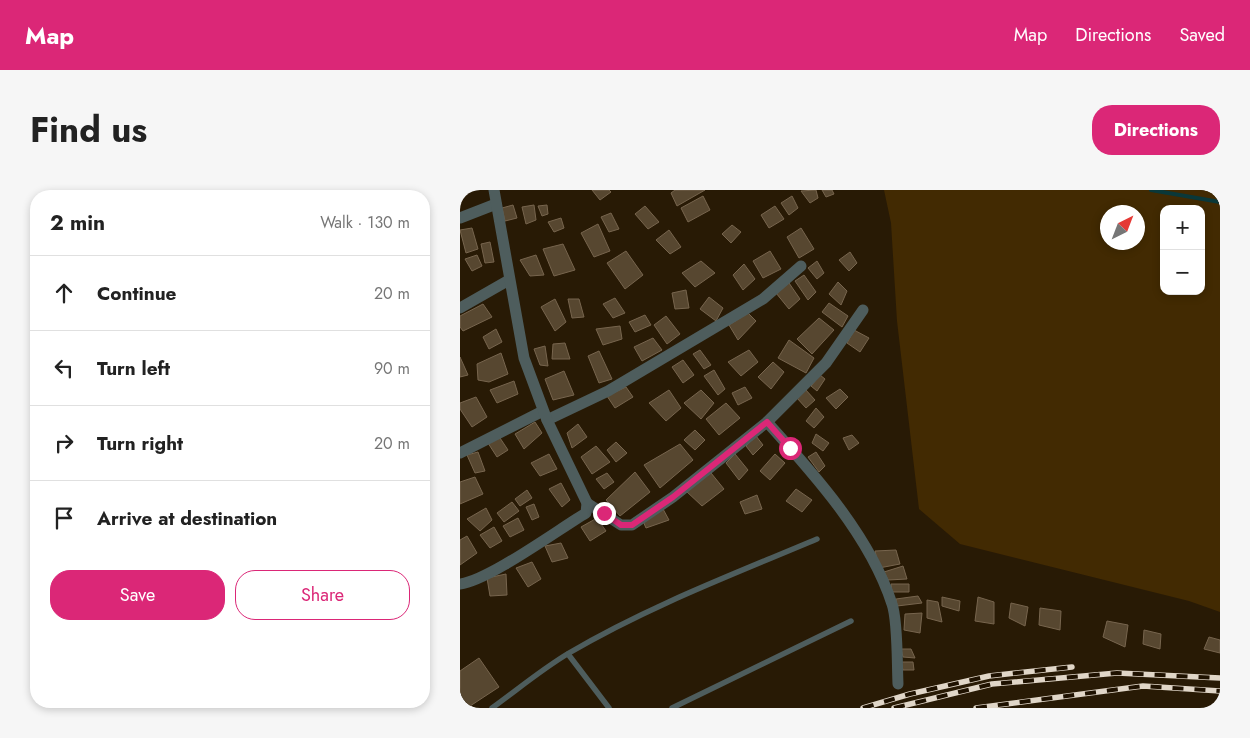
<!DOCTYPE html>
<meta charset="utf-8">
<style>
body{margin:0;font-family:Jost,sans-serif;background:#f6f6f6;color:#222}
.controls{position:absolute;right:15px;top:15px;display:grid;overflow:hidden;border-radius:10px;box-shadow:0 2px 8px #0003}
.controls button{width:45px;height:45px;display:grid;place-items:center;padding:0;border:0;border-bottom:1px solid #e0e0e0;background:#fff;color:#222;font:25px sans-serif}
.compass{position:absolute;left:640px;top:15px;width:45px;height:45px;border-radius:50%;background:#fff;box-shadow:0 2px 8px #0003;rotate:42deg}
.stop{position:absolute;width:15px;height:15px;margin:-11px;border:4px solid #db2777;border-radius:50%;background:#fff}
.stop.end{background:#db2777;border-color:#fff;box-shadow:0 1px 5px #0008}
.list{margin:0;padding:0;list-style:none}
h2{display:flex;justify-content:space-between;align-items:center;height:65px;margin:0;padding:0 20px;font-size:21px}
h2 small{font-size:16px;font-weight:400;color:#767676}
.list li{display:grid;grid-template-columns:32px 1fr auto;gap:15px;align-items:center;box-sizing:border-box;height:75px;padding:0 20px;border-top:1px solid #e0e0e0}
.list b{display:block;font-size:19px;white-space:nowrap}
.list em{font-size:16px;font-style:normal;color:#767676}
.actions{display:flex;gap:10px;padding:15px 20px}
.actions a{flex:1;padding:11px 0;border:1px solid #db2777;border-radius:20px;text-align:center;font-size:18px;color:#db2777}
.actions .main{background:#db2777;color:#fff}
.icon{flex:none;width:28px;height:28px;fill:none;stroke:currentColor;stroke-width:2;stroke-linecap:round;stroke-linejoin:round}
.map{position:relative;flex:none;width:760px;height:518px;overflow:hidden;border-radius:20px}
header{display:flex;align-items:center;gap:30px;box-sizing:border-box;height:70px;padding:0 25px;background:#db2777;color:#fff}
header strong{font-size:24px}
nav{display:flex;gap:28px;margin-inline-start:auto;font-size:18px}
.intro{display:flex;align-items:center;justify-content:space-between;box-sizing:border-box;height:120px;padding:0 30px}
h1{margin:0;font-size:35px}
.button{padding:12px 22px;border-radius:20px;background:#db2777;color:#fff;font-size:18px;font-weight:700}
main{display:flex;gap:30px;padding:0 30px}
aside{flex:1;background:#fff;border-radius:20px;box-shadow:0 2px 8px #0003}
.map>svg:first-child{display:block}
</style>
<header>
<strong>Map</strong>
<nav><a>Map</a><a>Directions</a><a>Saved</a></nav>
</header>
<div class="intro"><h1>Find us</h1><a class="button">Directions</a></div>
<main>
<aside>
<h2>2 min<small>Walk · 130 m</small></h2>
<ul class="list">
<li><svg class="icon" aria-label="ahead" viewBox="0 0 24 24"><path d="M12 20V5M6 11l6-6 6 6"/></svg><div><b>Continue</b></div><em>20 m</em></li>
<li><svg class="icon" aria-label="left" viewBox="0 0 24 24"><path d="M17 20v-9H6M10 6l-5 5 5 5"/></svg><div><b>Turn left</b></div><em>90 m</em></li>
<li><svg class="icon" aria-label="right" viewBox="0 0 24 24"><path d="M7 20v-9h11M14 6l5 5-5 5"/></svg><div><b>Turn right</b></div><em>20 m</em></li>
<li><svg class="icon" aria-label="arrive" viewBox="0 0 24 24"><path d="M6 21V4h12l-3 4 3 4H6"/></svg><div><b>Arrive at destination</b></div></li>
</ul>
<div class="actions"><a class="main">Save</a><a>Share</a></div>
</aside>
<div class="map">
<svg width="760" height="518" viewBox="0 0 760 518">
<rect width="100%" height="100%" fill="#281a05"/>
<path fill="#422a02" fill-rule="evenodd" d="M424,0h336v422l-31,-11 -229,-57 -41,-35 -22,-188 -6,-98zM704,19h37v82h-37zM648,22h30v30h-30z"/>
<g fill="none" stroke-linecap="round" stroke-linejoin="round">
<path stroke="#0a3839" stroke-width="4" d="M691,0l69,12"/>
</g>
<g fill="#574730" stroke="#77654e">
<path d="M132,0h17l2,2 -11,8z"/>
<path d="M215,0h30l-28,16 -6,-13z"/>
<path d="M356,0l2,8 -8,5 -9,-12z"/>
<path d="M362,0h10l2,4 -8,3z"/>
<path d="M243,6l7,14 -22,12 -7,-14z"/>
<path d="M332,6l6,12 -9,7 -8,-12z"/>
<path d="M53,15l4,13 -12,3 -3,-13z"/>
<path d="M74,15l2,15 -10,4 -4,-17z"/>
<path d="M87,15l1,9 -6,2 -4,-10z"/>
<path d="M185,16l14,16 -11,7 -13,-15z"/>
<path d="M315,16l9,13 -15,9 -8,-13z"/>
<path d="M151,23l8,16 -10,3 -8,-15z"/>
<path d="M101,28l3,10 -10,4 -6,-10z"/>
<path d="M138,34l12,27 -16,6 -13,-24z"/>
<path d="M272,35l9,7 -10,11 -9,-9z"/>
<path d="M12,38l6,21 -12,4 -6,-23z"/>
<path d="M341,38l13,21 -15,9 -12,-21z"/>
<path d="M209,40l12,17 -11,7 -14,-14z"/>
<path d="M30,52l4,20 -9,1 -4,-19z"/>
<path d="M103,54l12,26 -21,6 -11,-27z"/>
<path d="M166,61l17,24 -18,14 -18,-26z"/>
<path d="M310,61l11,18 -18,9 -10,-17z"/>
<path d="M390,62l7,11 -8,8 -10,-11z"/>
<path d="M17,65l5,11 -10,5 -7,-12z"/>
<path d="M76,65l8,20 -14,1 -10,-16z"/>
<path d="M241,71l14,12 -20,14 -13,-14z"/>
<path d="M357,71l7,12 -7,6 -9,-11z"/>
<path d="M284,74l11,15 -12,11 -10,-15z"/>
<path d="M344,85l12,17 -8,8 -13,-19z"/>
<path d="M378,92l9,9 -6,14 -12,-11z"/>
<path d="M329,93l11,16 -11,10 -13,-16z"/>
<path d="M226,100l3,18 -14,1 -3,-16z"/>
<path d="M249,107l14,11 -7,13 -16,-12z"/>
<path d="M155,108l10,15 -12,5 -10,-14z"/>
<path d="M95,109l11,23 -11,9 -14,-24z"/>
<path d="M108,109h11l5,18 -12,1z"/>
<path d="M369,113l19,13 -6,11 -20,-15z"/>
<path d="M23,114l9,13 -29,14 -3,-4v-11z"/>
<path d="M288,123l8,8 -18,19 -9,-15z"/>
<path d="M185,125l6,10 -16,7 -6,-10z"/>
<path d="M206,126l14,18 -13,10 -13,-19z"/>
<path d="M359,128l15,12 -22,24 -15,-15z"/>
<path d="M160,136l2,13 -19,6 -7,-16z"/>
<path d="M36,139l6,13 -13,7 -6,-12z"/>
<path d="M394,140l15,8 -9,14 -13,-9z"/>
<path d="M193,148l9,12 -20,11 -8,-14z"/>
<path d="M329,150l25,18 -8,15 -28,-15z"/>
<path d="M105,153l5,16h-18l1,-15z"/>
<path d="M85,156l3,20 -8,-1 -6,-16z"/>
<path d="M240,160l11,15 -7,4 -11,-15z"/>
<path d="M289,160l9,12 -17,14 -13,-14z"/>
<path d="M139,161l13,28 -13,4 -11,-27z"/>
<path d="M41,163l7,21 -19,8 -11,-2 -1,-16z"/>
<path d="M0,167l8,18 -8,2z"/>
<path d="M223,170l11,15 -11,8 -11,-16z"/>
<path d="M313,172l11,10 -13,17 -13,-12z"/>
<path d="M254,180l11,19 -7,6 -14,-19z"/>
<path d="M104,181l10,24 -21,5 -8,-21z"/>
<path d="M360,185l5,4 -8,12 -6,-5z"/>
<path d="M54,191l4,13 -21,9 -7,-13z"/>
<path d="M166,197l7,10 -18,11 -8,-12z"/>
<path d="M285,197l7,11 -14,7 -6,-12z"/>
<path d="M345,199l10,11 -9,8 -10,-11z"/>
<path d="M380,199l8,8 -12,12 -10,-11z"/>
<path d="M209,200l12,18 -15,13 -17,-18z"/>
<path d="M241,200l13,13 -13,16 -17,-16z"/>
<path d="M16,207l11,20 -15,10 -12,-18v-6z"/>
<path d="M266,213l14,15 -21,17 -13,-16z"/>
<path d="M356,218l8,9 -10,11 -8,-7z"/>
<path d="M75,232l7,11 -18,16 -9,-15z"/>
<path d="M118,234l9,13 -15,11 -5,-15z"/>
<path d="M235,240l10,10 -10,10 -11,-10z"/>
<path d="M356,244l13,9 -6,8 -11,-8z"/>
<path d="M392,245l7,8 -10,7 -6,-12z"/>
<path d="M296,246l7,9 -10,10 -7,-9z"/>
<path d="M40,248l8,12 -11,7 -9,-14z"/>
<path d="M156,252l11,11 -11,9 -9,-12z"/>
<path d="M220,254l13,16 -33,28 -16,-23z"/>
<path d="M136,256l14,16 -18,12 -11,-17z"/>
<path d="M18,262l7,19 -10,2 -8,-18z"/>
<path d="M356,262l9,14 -6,6 -11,-15z"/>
<path d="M89,264l8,15 -17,7 -9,-13z"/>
<path d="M275,264l13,16 -9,10 -13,-17z"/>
<path d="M315,264l10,9 -15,17 -10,-9z"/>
<path d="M175,282l15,20 -30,24 -14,-16z"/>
<path d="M147,283l7,9 -10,7 -8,-10z"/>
<path d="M251,283l13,16 -22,17 -16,-15z"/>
<path d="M15,287l8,17 -23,10v-22z"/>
<path d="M101,293l9,17 -8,7 -13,-18z"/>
<path d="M336,299l16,11 -10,12 -16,-11z"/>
<path d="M67,300l5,8 -12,8 -5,-7z"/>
<path d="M297,305l5,14 -17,5 -5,-12z"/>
<path d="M52,312l7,9 -15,11 -7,-9z"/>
<path d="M74,314l5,13 -7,3 -6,-13z"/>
<path d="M26,318l6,12 -12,11 -13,-12z"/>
<path d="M203,319l6,11 -23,8 -3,-7z"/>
<path d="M58,328l6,12 -14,7 -7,-11z"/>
<path d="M137,328l9,13 -16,10 -9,-14z"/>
<path d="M34,337l8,14 -12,7 -10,-13z"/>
<path d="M7,346l10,17 -17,12v-25z"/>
<path d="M101,353l7,15 -16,4 -7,-16z"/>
<path d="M436,360l4,14 -21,4 -4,-17z"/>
<path d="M72,372l9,17 -13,8 -12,-19z"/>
<path d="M443,376l4,13 -19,1 -4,-8z"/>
<path d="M46,384l1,21 -17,1 -3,-18z"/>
<path d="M431,394h18v8h-17z"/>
<path d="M458,406l4,7 -25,3 -1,-7z"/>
<path d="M482,407l18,4 -1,10 -17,-5z"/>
<path d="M518,407l16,5v22l-19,-3z"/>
<path d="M467,410l11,2 4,20 -15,-4z"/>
<path d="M551,413l17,4 -3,19 -16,-8z"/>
<path d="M580,418l21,3 -1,19 -21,-5z"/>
<path d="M462,423l-2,20 -16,-3 1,-16z"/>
<path d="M647,431l21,4 -3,22 -22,-10z"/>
<path d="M684,440l17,4 -1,15 -17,-5z"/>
<path d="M749,447l11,3v13l-16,-4z"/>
<path d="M441,459h10l4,9 -12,-1z"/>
<path d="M19,468l20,29 -32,21h-7v-37z"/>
<path d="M441,472h12l1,8h-11z"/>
</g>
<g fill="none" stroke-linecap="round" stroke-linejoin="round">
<g stroke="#4e5d5d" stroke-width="5.5">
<path d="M108,464l41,54"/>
<path d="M32,518c25,-18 50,-39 77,-55 78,-46 165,-79 248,-114"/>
<path d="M212,518l179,-87"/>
</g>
<g stroke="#4e5d5d" stroke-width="11">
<path d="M0,28l36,-14"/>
<path d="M0,118l49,-28"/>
<path d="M87,230l61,-29 155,-92 38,-33"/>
<path d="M307,232c47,52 103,114 125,182 6,17 5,61 6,80"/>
<path d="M0,263l83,-42"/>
<path d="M127,313l34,22h11l41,-28 94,-75 59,-59 37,-53"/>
<path d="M0,394c28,-3 99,-55 126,-71l1,-10 -40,-83 -23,-62 -30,-168"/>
</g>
<defs>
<g id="rail">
<path d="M403,518l47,-14 79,-18 83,-9"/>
<path d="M434,518l98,-24 125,-11 103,5"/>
<path d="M516,518l167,-22 77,5"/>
</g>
</defs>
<use href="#rail" stroke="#e0d6c8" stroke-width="5.5"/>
<use href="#rail" stroke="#1e1100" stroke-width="4" stroke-dasharray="11" stroke-linecap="butt"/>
</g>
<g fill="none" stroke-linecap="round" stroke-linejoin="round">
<path stroke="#db2777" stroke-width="6" d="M144,323l17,12h11l41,-28 94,-75 23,26"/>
</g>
</svg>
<div class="controls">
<button>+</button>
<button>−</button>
</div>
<svg class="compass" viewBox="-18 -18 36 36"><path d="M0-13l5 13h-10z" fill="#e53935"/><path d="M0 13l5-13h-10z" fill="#767676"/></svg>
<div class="stop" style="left:330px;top:258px"></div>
<div class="stop end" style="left:144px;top:323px"></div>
</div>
</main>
